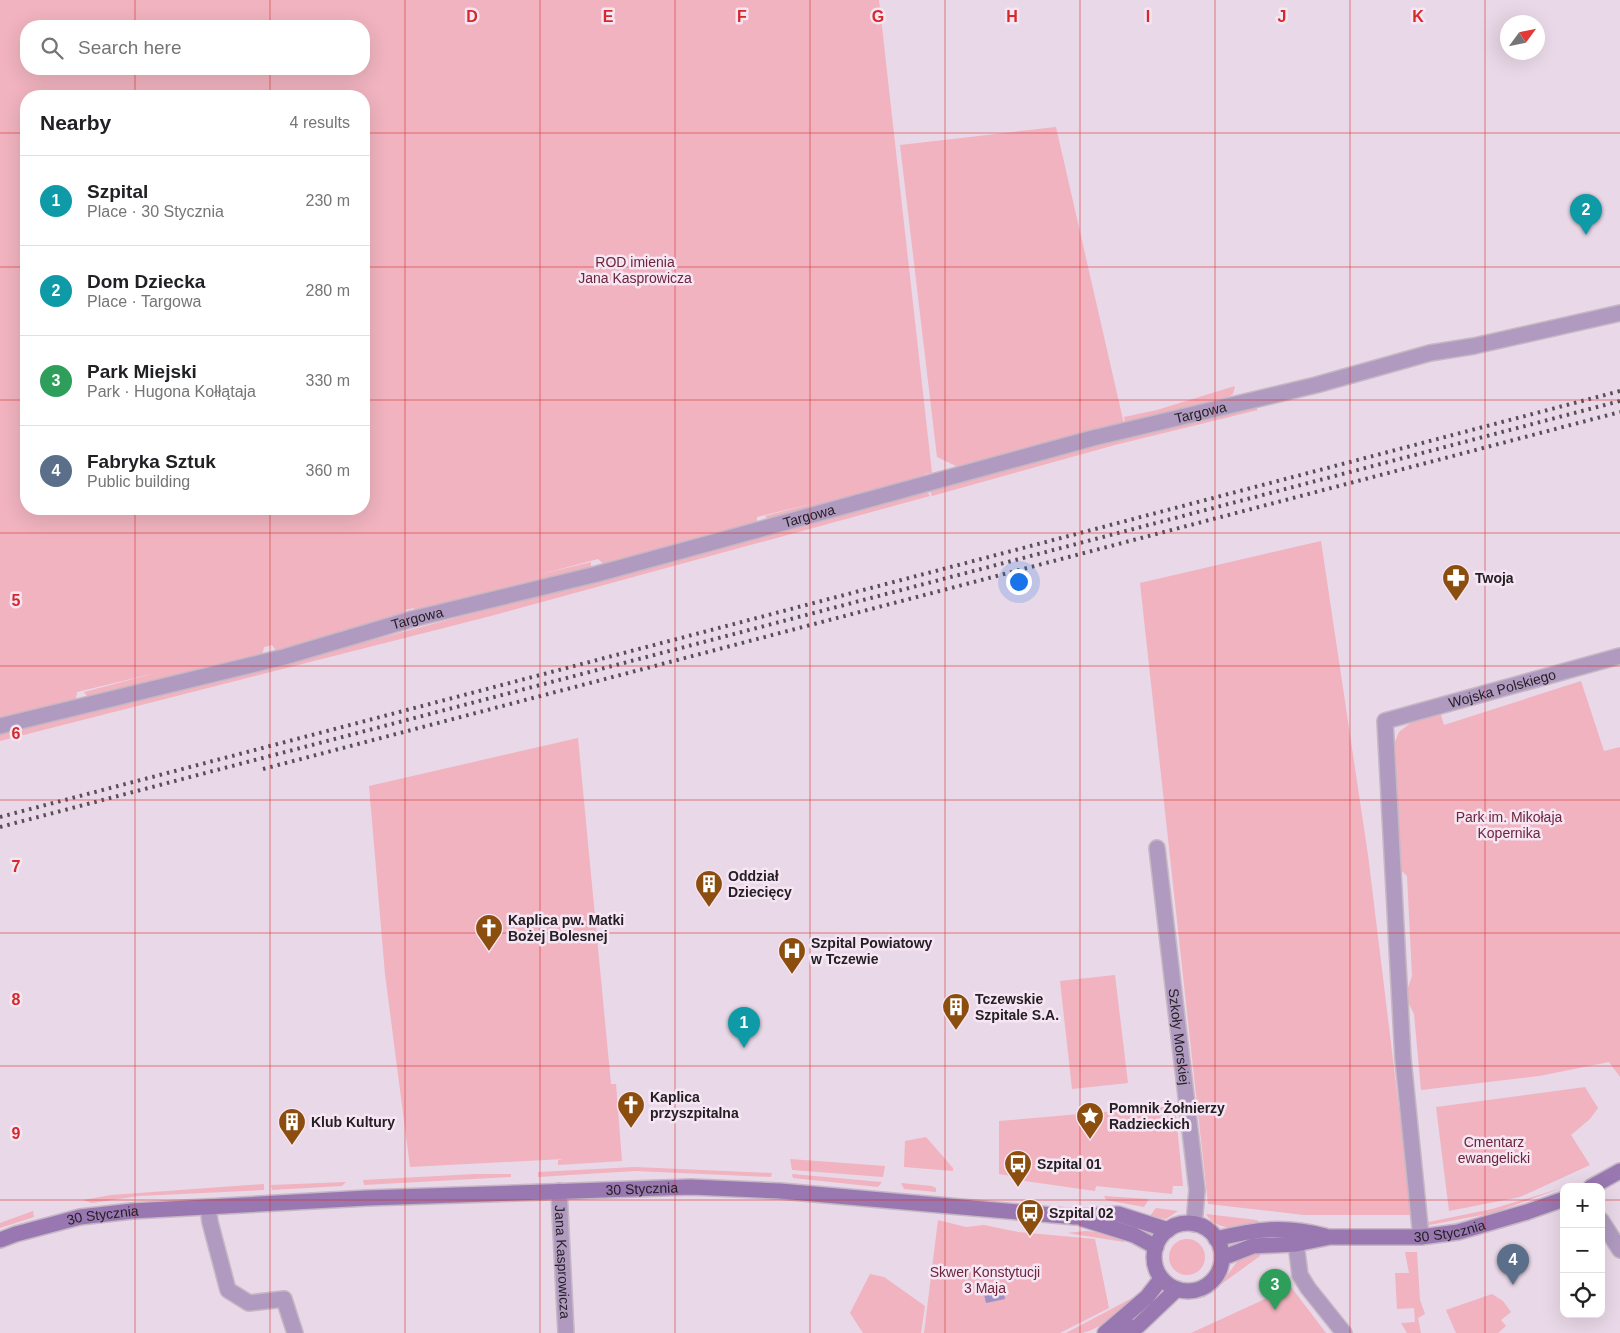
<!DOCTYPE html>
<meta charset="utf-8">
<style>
body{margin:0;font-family:Arial,sans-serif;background:#f6f6f6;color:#202124}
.controls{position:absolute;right:15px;bottom:15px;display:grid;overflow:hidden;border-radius:10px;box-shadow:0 5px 20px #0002}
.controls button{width:45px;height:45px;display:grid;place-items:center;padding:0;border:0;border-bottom:1px solid #e0e0e0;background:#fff;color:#202124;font:25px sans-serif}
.compass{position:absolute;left:1500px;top:15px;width:45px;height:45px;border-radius:50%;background:#fff;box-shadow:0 5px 20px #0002;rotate:57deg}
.you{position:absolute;left:1018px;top:581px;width:18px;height:18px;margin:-12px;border:4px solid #fff;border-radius:50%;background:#1a73e8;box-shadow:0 0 0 8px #1a73e833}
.badge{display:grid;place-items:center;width:32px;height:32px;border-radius:50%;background:#8b4e0f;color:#fff;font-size:16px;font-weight:700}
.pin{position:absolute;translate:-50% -41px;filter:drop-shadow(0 1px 2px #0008)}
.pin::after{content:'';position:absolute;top:26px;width:18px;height:15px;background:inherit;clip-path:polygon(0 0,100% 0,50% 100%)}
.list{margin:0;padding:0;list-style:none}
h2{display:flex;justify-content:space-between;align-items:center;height:65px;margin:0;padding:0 20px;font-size:21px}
h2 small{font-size:16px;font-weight:400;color:#757577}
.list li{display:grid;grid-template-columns:32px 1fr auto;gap:15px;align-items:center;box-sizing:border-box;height:90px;padding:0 20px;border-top:1px solid #e0e0e0}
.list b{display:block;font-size:19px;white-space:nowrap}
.list p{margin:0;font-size:16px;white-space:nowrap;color:#757577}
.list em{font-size:16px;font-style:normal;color:#757577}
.icon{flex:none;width:28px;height:28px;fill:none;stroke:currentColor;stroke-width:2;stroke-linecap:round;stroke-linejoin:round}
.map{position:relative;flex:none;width:1620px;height:1333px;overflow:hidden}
.search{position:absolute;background:#fff;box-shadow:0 5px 20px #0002;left:20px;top:20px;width:350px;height:55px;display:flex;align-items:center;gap:12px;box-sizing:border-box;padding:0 18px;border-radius:20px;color:#757577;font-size:19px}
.panel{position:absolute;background:#fff;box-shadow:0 5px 20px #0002;left:20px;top:90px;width:350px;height:425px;border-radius:20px}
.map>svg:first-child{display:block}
</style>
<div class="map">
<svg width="1620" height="1333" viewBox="0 0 1620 1333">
<rect width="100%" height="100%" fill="#e9d8e7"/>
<g fill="#f0b3bf" fill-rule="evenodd">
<path d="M0,0h879l53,473 -7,1 -1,3 -155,43 -4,-4 53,-14 -61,15v6l-152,42 -7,-6 -64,17 57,-14v5l-3,3 -174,46v-8l-9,2v8l-128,34 -5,-7 -8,2 -2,8 -174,43 -4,-6 72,-19 -79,19 -1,7 -2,1 -74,19zM26,26h338v43h-338zM26,96h338v413h-338z"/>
<path d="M1056,127l68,297 -166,43 -21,-10 -37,-312z"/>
<path d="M1235,386l-2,8 -5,3 -103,26 -1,-6 33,-7z"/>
<path d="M1255,406l3,4 -143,35 -183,51 -2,-5 208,-57z"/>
<path d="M927,492l3,4 -443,121 -487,124v-9l283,-68z"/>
<path d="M1321,541l47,314 44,360h-108l-96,-11 -68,-621z"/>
<path d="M1581,681l23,70 16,-4v330l-11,-15 -70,14 -118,14 -7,-76 -9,-18 7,-20 -5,-100 -6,-6 -10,-119 8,-19 14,-11 27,-9 4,13z"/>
<path d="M578,738l33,346h5l6,77 -64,4v-5l5,-1 -153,8 -25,-193 -16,-188z"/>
<path d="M1115,975l13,108 -56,6 -12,-108z"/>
<path d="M1585,1087l13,21 -8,11 -19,16 19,30 -70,32 -71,14 -13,-104z"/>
<path d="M1175,1106l8,80h-10l-1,8 -76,-8 -1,5 -85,-12 1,-3 -12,-2v-53z"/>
<path d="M926,1137l27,31v3l-49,-4 1,-26z"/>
<path d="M790,1159l95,7 -2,11 -91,-7z"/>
<path d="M635,1167l137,6 -1,4 -136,-6 -97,6v-5z"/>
<path d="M475,1174h36v3l-147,8 -1,-5z"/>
<path d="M792,1174l90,8 -4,5 -85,-9z"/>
<path d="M346,1182l-4,4 -70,4 -1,-5z"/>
<path d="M901,1183l31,3 4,2v4l-32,-3z"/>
<path d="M264,1184v6l-125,6 -47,7 -9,-3 28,-5z"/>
<path d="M1562,1188l-69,25 -64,12 -5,-2 68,-14z"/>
<path d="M1104,1196l45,3 -5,8 -38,-7z"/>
<path d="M1156,1208l22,3 -12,8 -16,-3z"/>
<path d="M33,1211l1,6 -34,11v-5z"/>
<path d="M1206,1214l51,6 4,4c-19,2 -43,10 -55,-10z"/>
<path d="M938,1220l28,7 18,-2 34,7 77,7 14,69 -49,25h-136z"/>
<path d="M1085,1231l26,2 16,6 -3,3 -57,-9z"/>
<circle cx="1187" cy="1257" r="18"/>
<path d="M1261,1252l-1,4 -40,29 19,-26z"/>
<path d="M1405,1252h12l3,48 5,14 -7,4 3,15h-14l-6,-10 14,-1 -1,-14 -17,1 -2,-36h14z"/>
<path d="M870,1274l14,3 41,29 -4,27h-58l-13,-20z"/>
<path d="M1291,1287l35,46h-135z"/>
<path d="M1492,1294l11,7 8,11 -10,8 5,6 -8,7h-42l-10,-23z"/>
<path d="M1134,1297l1,2c-13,12 -35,30 -53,34 -5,0 -11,0 -16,0z"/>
</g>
<path fill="#9c92c5" d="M1003,1289l2,10 -19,4 -2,-9z"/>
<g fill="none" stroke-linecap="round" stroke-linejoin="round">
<defs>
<g id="street">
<path id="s1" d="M0,726l284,-69 128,-38 185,-45 496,-136 223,-53 114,-32 44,-7 146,-33"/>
<path id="s2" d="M1157,848l40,342 -3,34"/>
<path id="s3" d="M559,1191l7,142"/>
<path d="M208,1207l2,15 18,68 21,13 35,-4 11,34"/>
<path d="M1601,1220l19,30"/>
<path id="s4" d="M1421,1237l-18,-178 -18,-338 235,-65"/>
<path d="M1296,1244l4,31 8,13 36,45"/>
</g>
<g id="secondary">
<path d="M1591,1187l29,-16"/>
<path d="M1083,1219l51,16 22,12"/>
<circle cx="1188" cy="1257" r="34"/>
<path d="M1216,1239c40,-10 69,-14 109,-3"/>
<path id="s5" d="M0,1240l16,-6 64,-17 52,-6 235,-13 324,-11 89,4 295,26 43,-3 50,16"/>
<path id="s6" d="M1222,1258l31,-12 43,-2 34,-7h91l37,-5 69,-20 37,-13"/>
<path d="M1105,1333l42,-36 14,-18"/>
<path d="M1114,1333l24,-7 39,-37"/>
</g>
</defs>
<use href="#street" stroke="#c6b7c4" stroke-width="18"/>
<use href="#secondary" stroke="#c6b7c4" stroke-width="18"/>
<use href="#street" stroke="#b09ac0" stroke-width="15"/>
<use href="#secondary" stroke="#9977b0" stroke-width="15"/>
<g stroke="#585058" stroke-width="4" stroke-dasharray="2.5 5" stroke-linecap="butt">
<path d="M263,769l1357,-357"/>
<path d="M0,817l1620,-426"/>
<path d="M0,827l1620,-426"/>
</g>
</g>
<path fill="none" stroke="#d62828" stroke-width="1" stroke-opacity="0.55" d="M135,0v26M270,0v26M405,0v1333M540,0v1333M675,0v1333M810,0v1333M945,0v1333M1080,0v1333M1215,0v1333M1350,0v1333M1485,0v1333M135,69v27M270,69v27M0,133h26M364,133h1256M0,267h26M364,267h1256M0,400h26M364,400h1256M135,509v824M270,509v824M0,533h1620M0,666h1620M0,800h1620M0,933h1620M0,1066h1620M0,1200h1564M1601,1200h19"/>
<defs>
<symbol id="pharmacy-pin" viewBox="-11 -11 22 30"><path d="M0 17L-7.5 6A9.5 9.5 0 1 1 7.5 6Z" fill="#8b4e0f" stroke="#f6e6f4"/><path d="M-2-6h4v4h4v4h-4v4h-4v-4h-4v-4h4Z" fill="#fff"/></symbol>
<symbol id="building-pin" viewBox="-11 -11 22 30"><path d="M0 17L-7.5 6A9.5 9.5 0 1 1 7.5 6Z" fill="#8b4e0f" stroke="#f6e6f4"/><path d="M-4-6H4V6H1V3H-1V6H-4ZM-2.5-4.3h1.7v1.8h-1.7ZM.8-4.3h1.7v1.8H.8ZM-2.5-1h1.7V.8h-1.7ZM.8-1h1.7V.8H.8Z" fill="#fff"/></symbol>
<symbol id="church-pin" viewBox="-11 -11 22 30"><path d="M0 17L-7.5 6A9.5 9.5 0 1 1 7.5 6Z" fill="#8b4e0f" stroke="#f6e6f4"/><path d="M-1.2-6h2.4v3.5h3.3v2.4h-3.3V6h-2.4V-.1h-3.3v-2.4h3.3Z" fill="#fff"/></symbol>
<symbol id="hospital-pin" viewBox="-11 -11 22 30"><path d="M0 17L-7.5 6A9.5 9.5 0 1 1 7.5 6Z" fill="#8b4e0f" stroke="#f6e6f4"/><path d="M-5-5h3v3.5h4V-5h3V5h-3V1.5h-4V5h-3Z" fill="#fff"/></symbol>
<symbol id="sight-pin" viewBox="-11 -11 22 30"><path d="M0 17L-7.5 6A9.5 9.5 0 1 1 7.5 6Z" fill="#8b4e0f" stroke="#f6e6f4"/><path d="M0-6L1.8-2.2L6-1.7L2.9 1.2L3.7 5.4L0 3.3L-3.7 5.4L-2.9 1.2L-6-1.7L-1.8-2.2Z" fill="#fff"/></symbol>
<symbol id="bus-pin" viewBox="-11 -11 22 30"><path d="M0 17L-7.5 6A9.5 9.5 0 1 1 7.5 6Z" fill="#8b4e0f" stroke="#f6e6f4"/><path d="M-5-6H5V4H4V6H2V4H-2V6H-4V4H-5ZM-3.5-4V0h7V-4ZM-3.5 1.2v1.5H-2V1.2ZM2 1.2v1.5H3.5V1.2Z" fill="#fff"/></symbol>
</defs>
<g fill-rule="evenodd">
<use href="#pharmacy-pin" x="1440" y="562" width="32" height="43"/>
<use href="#building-pin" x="693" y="868" width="32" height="43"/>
<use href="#church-pin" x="473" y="912" width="32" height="43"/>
<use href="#hospital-pin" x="776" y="935" width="32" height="43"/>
<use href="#building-pin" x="940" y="991" width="32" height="43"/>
<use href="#church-pin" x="615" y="1089" width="32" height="43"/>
<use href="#sight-pin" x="1074" y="1100" width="32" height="43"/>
<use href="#building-pin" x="276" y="1106" width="32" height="43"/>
<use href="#bus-pin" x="1002" y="1148" width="32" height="43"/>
<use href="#bus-pin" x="1014" y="1197" width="32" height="43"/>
</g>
<g text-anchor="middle" stroke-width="5" stroke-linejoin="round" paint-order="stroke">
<g font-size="14" fill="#6d253a" stroke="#f6e6f4">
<text x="635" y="267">ROD imienia<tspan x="635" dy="16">Jana Kasprowicza</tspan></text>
<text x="1509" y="822">Park im. Mikołaja<tspan x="1509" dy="16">Kopernika</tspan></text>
<text x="1494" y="1147">Cmentarz<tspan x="1494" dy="16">ewangelicki</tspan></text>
<text x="985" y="1277">Skwer Konstytucji<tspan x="985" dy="16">3 Maja</tspan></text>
</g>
<g font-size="14" fill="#252025" stroke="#f6e6f4">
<text dy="5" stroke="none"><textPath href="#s1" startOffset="1241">Targowa</textPath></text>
<text dy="5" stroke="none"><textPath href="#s1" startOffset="836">Targowa</textPath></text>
<text dy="5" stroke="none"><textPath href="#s1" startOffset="431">Targowa</textPath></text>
<text dy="5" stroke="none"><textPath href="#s4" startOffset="639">Wojska Polskiego</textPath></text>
<text dy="5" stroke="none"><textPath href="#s2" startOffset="190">Szkoły Morskiej</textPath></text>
<text dy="5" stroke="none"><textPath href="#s5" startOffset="646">30 Stycznia</textPath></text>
<text dy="5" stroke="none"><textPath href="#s5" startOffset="106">30 Stycznia</textPath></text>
<text dy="5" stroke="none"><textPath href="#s6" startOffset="231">30 Stycznia</textPath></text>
<text dy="5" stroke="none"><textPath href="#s3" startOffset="71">Jana Kasprowicza</textPath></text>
</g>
<g font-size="14" font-weight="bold" fill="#252025" stroke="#f6e6f4" text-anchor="start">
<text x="1475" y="583">Twoja</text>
<text x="728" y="881">Oddział<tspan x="728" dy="16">Dziecięcy</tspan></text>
<text x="508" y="925">Kaplica pw. Matki<tspan x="508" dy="16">Bożej Bolesnej</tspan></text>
<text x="811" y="948">Szpital Powiatowy<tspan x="811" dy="16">w Tczewie</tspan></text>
<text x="975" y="1004">Tczewskie<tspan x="975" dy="16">Szpitale S.A.</tspan></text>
<text x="650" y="1102">Kaplica<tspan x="650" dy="16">przyszpitalna</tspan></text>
<text x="1109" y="1113">Pomnik Żołnierzy<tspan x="1109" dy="16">Radzieckich</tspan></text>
<text x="311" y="1127">Klub Kultury</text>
<text x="1037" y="1169">Szpital 01</text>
<text x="1049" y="1218">Szpital 02</text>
</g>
</g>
<g font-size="16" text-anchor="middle" font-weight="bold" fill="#d62828" stroke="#f6e6f4" stroke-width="5" stroke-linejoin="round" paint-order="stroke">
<text x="472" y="22">D</text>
<text x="608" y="22">E</text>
<text x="742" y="22">F</text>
<text x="878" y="22">G</text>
<text x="1012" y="22">H</text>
<text x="1148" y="22">I</text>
<text x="1282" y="22">J</text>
<text x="1418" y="22">K</text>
<text x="16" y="606">5</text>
<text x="16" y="739">6</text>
<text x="16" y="872">7</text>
<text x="16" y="1005">8</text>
<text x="16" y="1139">9</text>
</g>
</svg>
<div class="controls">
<button>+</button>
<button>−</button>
<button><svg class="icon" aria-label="locate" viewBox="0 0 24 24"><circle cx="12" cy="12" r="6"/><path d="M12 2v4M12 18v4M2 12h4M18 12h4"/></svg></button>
</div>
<svg class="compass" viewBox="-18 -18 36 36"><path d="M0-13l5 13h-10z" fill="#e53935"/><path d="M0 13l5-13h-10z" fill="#757577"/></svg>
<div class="you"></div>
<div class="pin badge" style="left:744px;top:1048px;background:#0f9aa8">1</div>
<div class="pin badge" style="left:1586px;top:235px;background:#0f9aa8">2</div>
<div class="pin badge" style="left:1275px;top:1310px;background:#2e9e5b">3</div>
<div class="pin badge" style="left:1513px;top:1285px;background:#5c6f8a">4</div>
<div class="search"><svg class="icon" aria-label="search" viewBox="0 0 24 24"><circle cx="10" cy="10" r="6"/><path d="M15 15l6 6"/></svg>Search here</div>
<section class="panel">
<h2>Nearby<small>4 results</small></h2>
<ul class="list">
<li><span class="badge" style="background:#0f9aa8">1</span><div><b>Szpital</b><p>Place · 30 Stycznia</p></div><em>230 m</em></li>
<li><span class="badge" style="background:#0f9aa8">2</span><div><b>Dom Dziecka</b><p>Place · Targowa</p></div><em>280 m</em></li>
<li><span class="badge" style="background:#2e9e5b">3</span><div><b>Park Miejski</b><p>Park · Hugona Kołłątaja</p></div><em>330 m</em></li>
<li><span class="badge" style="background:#5c6f8a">4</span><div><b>Fabryka Sztuk</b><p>Public building</p></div><em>360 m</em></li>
</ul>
</section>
</div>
